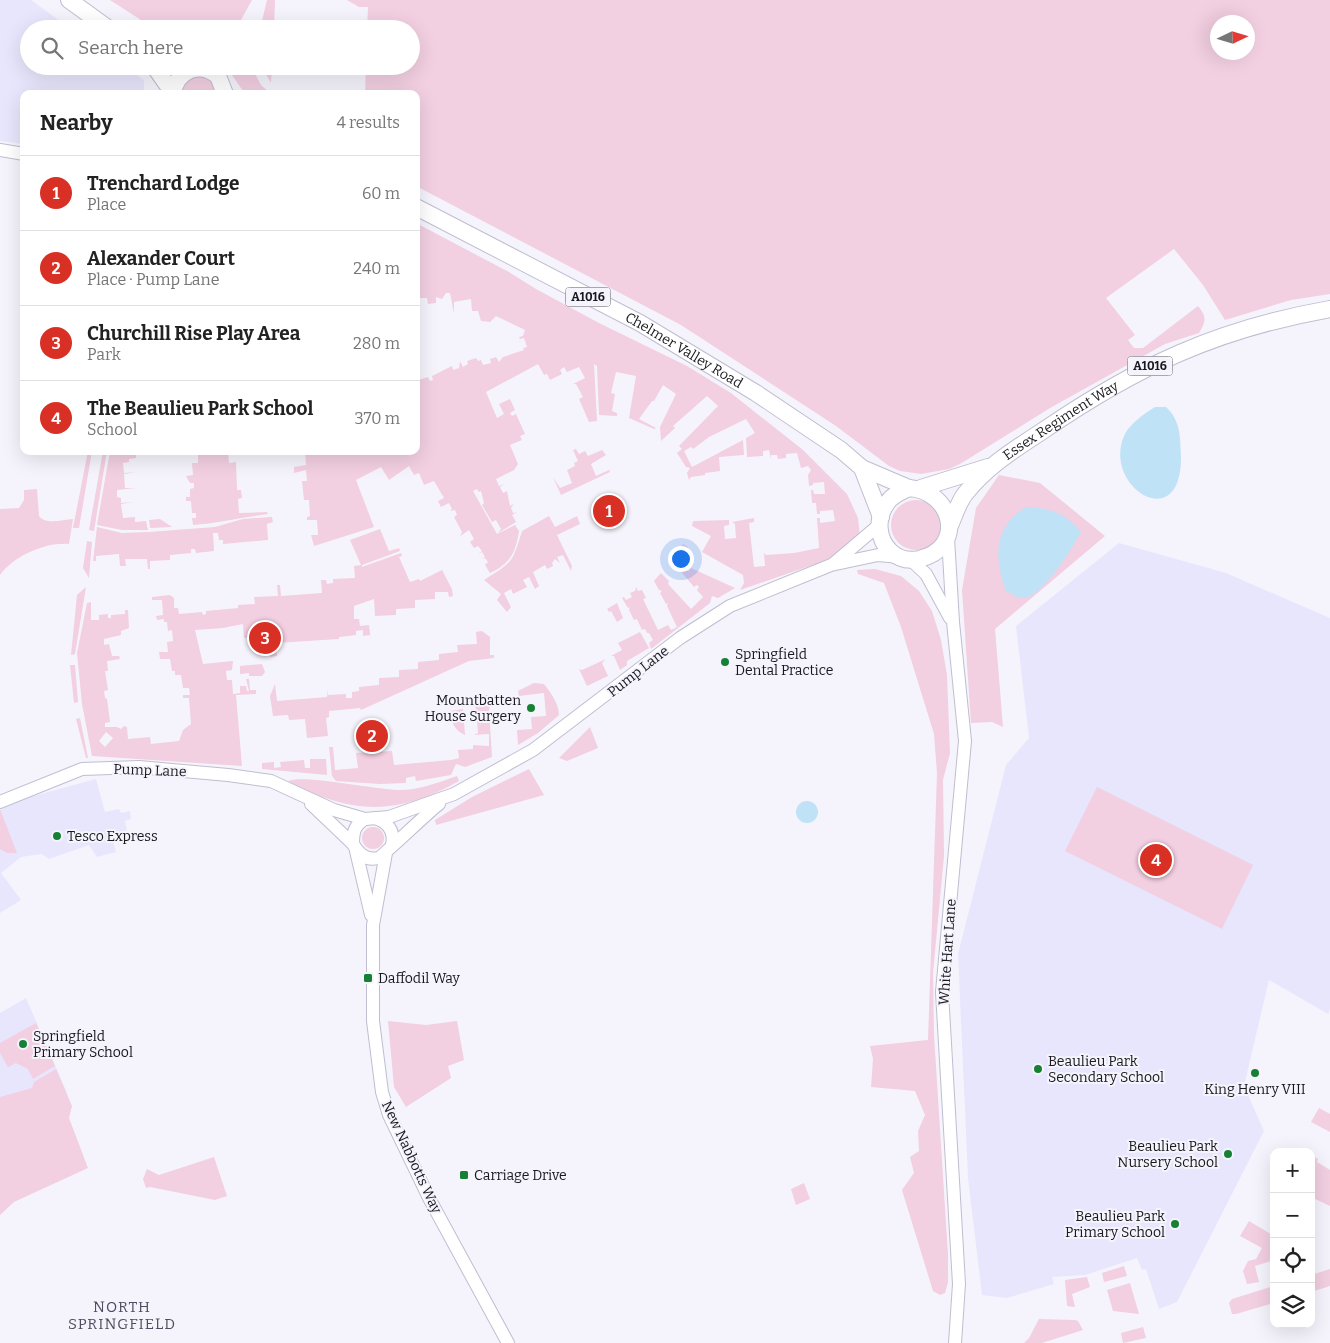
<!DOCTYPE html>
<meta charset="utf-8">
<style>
body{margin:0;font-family:Bitter,serif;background:#f2f2f2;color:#222}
.controls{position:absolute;right:15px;bottom:15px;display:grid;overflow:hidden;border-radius:10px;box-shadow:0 5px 20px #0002}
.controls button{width:45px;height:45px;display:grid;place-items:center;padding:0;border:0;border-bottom:1px solid #e0e0e0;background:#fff;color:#222;font:25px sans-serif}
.compass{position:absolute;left:1210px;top:15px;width:45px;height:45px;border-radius:50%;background:#fff;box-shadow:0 5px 20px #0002;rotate:86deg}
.you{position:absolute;left:680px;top:558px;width:18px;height:18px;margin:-12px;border:4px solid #fff;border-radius:50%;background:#1a73e8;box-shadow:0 0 0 8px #1a73e833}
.badge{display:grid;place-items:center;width:32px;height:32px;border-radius:50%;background:#d93025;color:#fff;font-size:16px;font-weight:700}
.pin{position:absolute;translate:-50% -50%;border:2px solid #fff;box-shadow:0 1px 5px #0006}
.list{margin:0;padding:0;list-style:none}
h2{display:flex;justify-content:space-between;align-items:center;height:65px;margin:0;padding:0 20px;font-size:21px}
h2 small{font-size:16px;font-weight:400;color:#767676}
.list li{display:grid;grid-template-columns:32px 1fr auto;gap:15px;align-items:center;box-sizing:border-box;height:75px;padding:0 20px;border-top:1px solid #e0e0e0}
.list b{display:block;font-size:19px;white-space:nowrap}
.list p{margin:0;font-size:16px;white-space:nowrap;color:#767676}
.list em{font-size:16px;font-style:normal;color:#767676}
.icon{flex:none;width:28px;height:28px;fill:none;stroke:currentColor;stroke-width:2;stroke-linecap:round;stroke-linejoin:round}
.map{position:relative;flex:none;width:1330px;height:1343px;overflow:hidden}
.search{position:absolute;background:#fff;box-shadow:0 5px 20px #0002;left:20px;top:20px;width:400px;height:55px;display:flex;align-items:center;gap:12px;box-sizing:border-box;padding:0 18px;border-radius:28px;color:#767676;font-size:19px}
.panel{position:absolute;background:#fff;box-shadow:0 5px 20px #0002;left:20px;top:90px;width:400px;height:365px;border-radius:10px}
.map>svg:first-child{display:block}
</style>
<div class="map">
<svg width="1330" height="1343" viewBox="0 0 1330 1343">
<rect width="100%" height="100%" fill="#f5f4fc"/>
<g fill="#e8e6fc">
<path d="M0,0h31l40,29h-42v37h95l20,14v14h-120v50l-24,-3z"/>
<path d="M1119,543l107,30 104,45v391l-2,5 -59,-34 -25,106 20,45 -87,171 -18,7 -13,-40 -4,1 -5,-12 -52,17 -33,2 2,7 -47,14 -25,-3 -14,-117 -10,-224 48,-189 23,-27 -13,-112z"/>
<path d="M96,779l9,33 14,-3 2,4 9,-2 1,8 -6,2 2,9 -16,5 5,17 -19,5 -8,-12 -40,14 -7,-5 -21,3 -20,16 20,27 -21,13v-103l30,-13z"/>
<path d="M26,998l41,95 -67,22v-102z"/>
</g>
<g fill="#f2cfe1" fill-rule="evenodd">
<path d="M110,0h142l-16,29h-81z"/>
<path d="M267,0h8l-1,29h-14z"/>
<path d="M347,0h983v294l-39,6 -66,20 -22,-35 -29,-36 -68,49 29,37 -7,5 6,8h9l55,-42c9,11 8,15 1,27l-34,11 -115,64 -90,56 -11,5 -28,5 -21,-3 -11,-5 -53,-40 -155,-101 -265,-139v-92h-51l1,-28h45v-37h-44l1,-22h-9zM1218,22h30v30h-30z"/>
<path d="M230,66h21l10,19 10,9h-26l-13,-19z"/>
<path d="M261,66h11l-1,17z"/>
<path d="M200,75l12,4 7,15h-38c4,-12 7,-15 19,-19z"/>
<path d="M416,223l91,48 29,18 63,34 88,43 44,27 72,57 44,44 11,24 2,19 -22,17 -17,8 -81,28 4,-7 -1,-8 -41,-23 9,-16 -19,-10 1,-5 36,-1v5l-5,1 1,13 11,-1 -1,-14 -3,-2 22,-4v4l-5,1 5,44 11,-1 -1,-13 2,2 28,-2 25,-5 -2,-30h3v5l15,-2 -2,-11 -13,1v3h-3l-1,-11h-4l-1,-13h2l1,4h11l-1,-12 -11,1v2l-4,1 -1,-11 3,-5 -3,-4 -7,2 -4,-15 -11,1v4l-8,1 -1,-4h-6v4l-2,-9 -6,1v5l-16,1 -1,-19 9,-5 -9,-14 -37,18 -16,12 -2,-2 -7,4 8,16 51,-27 1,15 -25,2 1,14 -15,2v2l-14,2 -2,3 -2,-7 3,-5 -4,-1 -9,-14 5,-4 -3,-3 39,-40 -11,-10 -34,30 2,2 -14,13 -1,-14 16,-33 -13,-9 -9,16h-2l-13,18 17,9 -2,1 -25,-11 7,-42 -20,-4 -5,21 4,1 -3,17 5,2v3l-18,-1 -2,-49 -3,-2 3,57 -8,1 -10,-23 4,-2 -7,-13h-3l12,-6 -6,-11 -12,5 -3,-5 -4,3 2,4 -12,6 -3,-6 -3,1 -6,-11 -52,28 11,26 7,-4 -5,-10 11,-5 5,11 -5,3 2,3 4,-2 9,20 -5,2 2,4 -12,5 8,19 -4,6 -18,9 3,7 5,-2 -4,3 3,6 4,-2 3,15 4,-2 -3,4 2,5 4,-1 -5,3 4,7 -18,11 3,-4 -5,-9 -4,2 -10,-17 2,-2 -3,-12 -2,1 -2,-3 -4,2 24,43 18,-9 4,6c-3,21 -9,33 -29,42l-5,-8 3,-3 -3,-4 -3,1 3,-2 -3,-5 -4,2 4,-3 -4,-5 -4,2 -4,-6 4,-3 -5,-9 -9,6 2,-4 -8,-15 3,-2 -2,-5 -5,1 2,-2 -3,-6 -8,4 -3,-6 6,-3 -10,-17 -10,4 -5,-12 -5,2 -5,-9 -20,14 -8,-13 -25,13 18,47 -60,19 -3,-11h7l-1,-15h-10v-3l3,-1 -1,-16h-5l-2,-19h5l-1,-11 -12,3v-6l12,-2 -1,-14h111v-64l4,-2 -2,-5 10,-3 2,4 3,-1 -1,-4 20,-10 1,4 6,-2 1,-7 3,6 5,-3 -1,-3 9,-3 2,3 3,-1 2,5 8,-2 -1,-4 6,-2 3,5 4,-5 21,-7 -1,-2 4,-1 -3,-9 -4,1 -1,-2 4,-1 2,-6 -29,-14 -6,6 -9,-1 -3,-10h-6l-1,-12 -17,3v12l-4,-21h-4l-4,6 -6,-2v6l-8,1 -1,-6h-7l-1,-3h-3z"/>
<path d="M576,449l3,5 6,-3 3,5 14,-6 4,5 -15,9 5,12 13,-6 1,2 -49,23 -8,-18 7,11 12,-5 -5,-13 8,-4 -1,-3 4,-2 -5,-11z"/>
<path d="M88,451h4l-13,77h-6z"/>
<path d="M103,451h4l-13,80 -5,-1z"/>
<path d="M110,451l26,2v5l-7,1v3l-6,1 1,10 12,-1 -12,2 1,14h11l-19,2v7l4,1v5l13,-1 -13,2 2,14 12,-1v5l11,-1 2,9h-26l-25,-5z"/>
<path d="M228,451l1,12 7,-1 1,28h4l1,8 -4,1 1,14 28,-1 1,2c-25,3 -50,9 -75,11l-1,-7h4v-5h-4l-1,-12h-5v-4h4v-8l4,-1v-5h-4l-4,-7 7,-1 -1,-12h6v-10l-6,1v-2z"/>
<path d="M999,475l41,8 65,53 -110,93 8,98 -11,-5 -21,1 -9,-133 14,-82z"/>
<path d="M37,489l2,27c7,9 23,4 34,3l-4,25c-24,-2 -55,12 -69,31v-66l19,-1 5,-8v-10z"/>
<circle cx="916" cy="525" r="25"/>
<path d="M549,516l6,11 22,-11 3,8 -23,11 15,31 -1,5 -8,-16 -6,2 3,6 -5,-4 -3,4 1,3 -6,3 -2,-4 -12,7 6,14 -4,3 -6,-12 -6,3 4,7 -14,7 -2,-5 -7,4 7,14 -4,5 -10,-12 4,-6 -17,-14c29,-19 28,-16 38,-49z"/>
<path d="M272,517l1,5 -6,2 1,16 -45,4v-4h-4l-1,-7h-5l1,18 -18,2 -1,-4h-4v4l-21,2v5l-20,1v8h-2l-1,-10h-22l1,7h-6l-1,-12 -23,2v5h-3l4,-34 25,6 27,-1 66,-5 28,-8z"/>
<path d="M160,519l12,8 -22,1 -1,-8z"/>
<path d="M380,529l9,22 10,-3 1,3 -38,14v2l39,-14 1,3 -3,1 11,25 9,-3 1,2 22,-11 10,19 1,7 -4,1 -1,-5h-13v7l-20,1v8l-19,1v6l-21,1 -1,-17 -20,7v13h5l1,7 9,-1 2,17 -1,-7 -7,1v-6l-7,1v4l-17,2v2l-63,4 1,13 -7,1 -1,-6 -14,1 -1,-14h-10l-1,-14 -20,4 -28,2 8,34 30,-3 -1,9 -6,1 1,9h5l1,14 7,-1v-7h6l1,5h2l-3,-12h3l1,11h6v4l-20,1 6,71 -150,-10 -10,-52 -5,-51 10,-50 4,-1v18h8v-5l9,-1v4h3v-3l14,-1v-4h3l1,18 -8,3v4l-17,4v6l5,-1 3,12h7l1,3 -13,2 1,10h-3l3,19 -4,1 1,7 2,1 3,23 -5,1v4h12l4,2 3,-3 3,1 1,12 22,-2 1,7 28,-3 4,-11 8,-6 -2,-26h-6v-3h7l-1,-7h-6l-2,-13h-6v-4h-3l-2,-12h-10l-1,-7h9l-1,-10 6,-1 -1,-11 -4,1 -1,-9h-3v-3l-7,1 -1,-4 7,-1 -1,-15h-10v-3l18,-2 4,3v10h4l1,6 23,-2 1,3 3,-1v-3l32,-3v-3l17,-1 -1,-7 24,-1 -1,-11h3l1,11 41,-3 -1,-13h5l1,4 6,-1v-4l22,-1 -1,-12 7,-1 -11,-25zM106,732l7,6 -8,9 -6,-6z"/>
<path d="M87,541l5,1 -3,36 -6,-10z"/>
<path d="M683,544l5,3 -8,17 8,4 -1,2 2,1 2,-3 44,20 -17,10 -6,-2 -2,7 -59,46 -2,-6 4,-3 -4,-7h-2l-2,-4 -3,1 -5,-11 -3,1 -5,-10 1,-3 -2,1 -6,-10 2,-1 2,3 6,-3 -2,-4 5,-2 1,-4 2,4 4,-1 4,8 -3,1 15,31 10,-5 3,5 6,-3 -10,-21 1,-3 -2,1 -6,-11 2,-2 -3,-1 -5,-9 7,-8 8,8 -1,3 23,25 12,-12 -6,-7 2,-3 -2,-2 -3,2 -22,-26z"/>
<path d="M875,569l26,7 18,15 13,20 9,29 6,35 3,78 -7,27 1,76 -11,117 1,62 14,220v27l-3,11 -5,2 -7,-4 -31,-101 12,-17 -4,-16 9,-6 -1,-20 7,-16 -10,-24 -44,-4 2,-28 -3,-13 58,-6 9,-267 -3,-39 -33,-107 -17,-44 -26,-9 -1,-4z"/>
<path d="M86,587l-11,67 -4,1 6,-60z"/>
<path d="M617,603l6,15 -6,4 -6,-11 -2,1 -2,-3z"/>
<path d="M482,631l8,6v18h4v3l-25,3 -108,49 -1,-2 -31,3v6l-3,1 2,18 -21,2 -2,-19 -16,1 -1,-5 -15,1 -3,-20 5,-12 2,17 50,-4 1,-7v5l18,-1v4h6v-6l7,-1v-4l20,-2v-7l20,-1v-7l19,-1v-7l21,-2v-6l19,-2 -1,-7 20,-1 -1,-12z"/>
<path d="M640,632l9,16 -22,13v4l-7,5 -6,-14h-3l11,-6 -4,-7z"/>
<path d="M606,659l-4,4 6,13 -21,10 -8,-17 3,1z"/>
<path d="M262,664l3,8 -3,4h-13v-3l-9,1v-8z"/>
<path d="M70,665h5l3,37 -4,1z"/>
<path d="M534,683l10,1c7,9 15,20 15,31l-21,18 -20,12 -1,-15 15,-1 -1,-12 15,-1 -2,-23 -25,3 -1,-5z"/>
<path d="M485,695h3l1,9h2l-2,5 3,48 -27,10 -9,-3 -5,11 -35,6 -1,-5 -9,2v5l-26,1 -44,-3 -4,-5 -3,-29h4l2,23 23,-2 -2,-15 36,-2 2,14 57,-5 8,-2 -1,-8 15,-1v-4l16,1v-12l-15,1 4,-2 -2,-25 -3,-2 13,-1z"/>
<path d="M463,709l2,26c-11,-5 -14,-13 -15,-24z"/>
<path d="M80,718l8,40h-2l-10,-39z"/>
<path d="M590,727l8,21 -31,13 -8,-3z"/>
<path d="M310,759h16l1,16 -65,-6v-6l12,-1v6l7,-1 -1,-5 24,-2 1,8h5z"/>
<path d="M529,769l15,26 -108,30 -1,-5 37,-23z"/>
<path d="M457,776l2,5c-61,35 -109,34 -171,0 16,-7 89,9 112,9 19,0 40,-8 57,-14z"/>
<path d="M1097,787l156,78 -31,64 -157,-78z"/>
<path d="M0,809l17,44h-10l-7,-4z"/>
<circle cx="373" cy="838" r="11"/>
<path d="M388,1021l38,4 31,-4 7,39 -16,6 3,12 -45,29 -12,-20z"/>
<path d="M36,1023l19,43 -22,13 -5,-10 -12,-6 -8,4 -8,-14v-10z"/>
<path d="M56,1069l16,37 -3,12 19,50 -74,34 -14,13v-118l32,-9 2,-6z"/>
<path d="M1319,1108l11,6v18l-19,-10z"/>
<path d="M1311,1155l7,4 -1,3 13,8v36l-19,-9z"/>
<path d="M214,1157l13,39 -12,4 -65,-13 -4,1 -3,-9 4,-10 12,6z"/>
<path d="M804,1183l6,16 -14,6 -5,-16z"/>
<path d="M1249,1221l25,15v24l-19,6 4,16 -12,2 -4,-13 5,-10 8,-2 6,-11 -22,-12z"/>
<path d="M1124,1266l3,10 -23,6 -2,-9z"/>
<path d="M1330,1269v17l-19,6v-17z"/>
<path d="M1087,1277l3,10 -18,7 3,13 -8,-1 -2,-26z"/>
<path d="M1130,1283l9,31 -26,-3 -6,-21z"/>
<path d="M1274,1286v17l-38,11h-4l-3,-11 3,-4z"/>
<path d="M1039,1319l36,1 3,1 5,9 -41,13h-18l5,-5z"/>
<path d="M1143,1327l3,11 -23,5 -2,-10z"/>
</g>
<g fill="#bfe2f6">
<path d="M1155,407h11c15,14 14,30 15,49 1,81 -79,31 -57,-20 5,-12 20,-22 31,-29z"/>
<path d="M1026,507c24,1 40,6 55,25 -9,17 -37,62 -56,66 -7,1 -13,-4 -19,-7 -12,-33 -13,-64 20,-84z"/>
<circle cx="807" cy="812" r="11"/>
</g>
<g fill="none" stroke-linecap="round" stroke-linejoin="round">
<defs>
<g id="tertiary">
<path d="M0,150l24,4"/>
<path d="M948,538l5,84 12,119 -23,251 17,292 -4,59"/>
<path d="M911,560l15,14 24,44"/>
<path d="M833,564l46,-39"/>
<path d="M0,802l82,-33 57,-2 89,8 43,6 63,29 31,9 24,-2 65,-23 79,-44 147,-112 50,-32 101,-41 47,-10 22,2"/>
<path d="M311,804l42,40c5,9 13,17 25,14 4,-1 50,-46 61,-54"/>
<path d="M375,818c13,4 20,13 17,27"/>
<path d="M353,844c0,-11 1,-19 12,-25"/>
<path d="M356,851l15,64"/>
<path d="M386,853l-13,72v96l9,71 7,23 40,83 79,145"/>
</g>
<g id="primary">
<path d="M69,0l40,29"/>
<path d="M154,66l19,27"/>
<path d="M173,94c3,-24 27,-33 45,-18l7,18"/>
<path id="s1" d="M416,207l224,116 116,70 85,57 21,18 47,20"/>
<path d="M862,468l19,49"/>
<path d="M909,488c44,3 58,60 10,71 -10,2 -20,0 -28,-7 -14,-13 -15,-34 -4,-49 5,-8 14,-11 22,-15z"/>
<path d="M921,488l67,-21"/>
<path id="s2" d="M949,528c5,-11 9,-25 16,-34 22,-28 50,-45 79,-64 94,-64 173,-101 286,-121"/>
</g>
</defs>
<use href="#tertiary" stroke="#bfbed1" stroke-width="14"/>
<use href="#primary" stroke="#bfbed1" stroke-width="18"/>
<use href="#tertiary" stroke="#fff" stroke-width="12"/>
<use href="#primary" stroke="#fff" stroke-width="16"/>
</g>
<g fill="#168035" stroke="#f5f4fc" stroke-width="2">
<circle cx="725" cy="662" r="5"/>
<circle cx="531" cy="708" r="5"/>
<circle cx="57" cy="836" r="5"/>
<rect x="363" y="973" width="10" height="10" rx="2.5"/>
<circle cx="23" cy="1044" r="5"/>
<circle cx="1038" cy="1069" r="5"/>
<circle cx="1255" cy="1073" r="5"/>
<circle cx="1228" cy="1154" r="5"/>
<rect x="459" y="1170" width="10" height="10" rx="2.5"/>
<circle cx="1175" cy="1224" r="5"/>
</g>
<g text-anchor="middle" stroke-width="4" stroke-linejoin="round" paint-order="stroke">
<g fill="#f5f4fc" stroke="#5a5a61" stroke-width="1">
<rect x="565.5" y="287.5" width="45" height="19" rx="4"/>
<rect x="1127.5" y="356.5" width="45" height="19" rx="4"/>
</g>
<g font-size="12" font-weight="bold" fill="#18181e">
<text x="588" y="301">A1016</text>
<text x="1150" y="370">A1016</text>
</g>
<g font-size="14" fill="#18181e" stroke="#f5f4fc">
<text dy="5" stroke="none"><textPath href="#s1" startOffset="304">Chelmer Valley Road</textPath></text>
<text dy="5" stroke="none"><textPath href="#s2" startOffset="159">Essex Regiment Way</textPath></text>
<text transform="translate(638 671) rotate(-38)" y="5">Pump Lane</text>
<text transform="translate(150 770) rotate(2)" y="5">Pump Lane</text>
<text transform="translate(947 952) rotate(-86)" y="5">White Hart Lane</text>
<text transform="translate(412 1157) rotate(65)" y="5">New Nabbotts Way</text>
</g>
<g font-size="14" fill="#18181e" stroke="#f5f4fc" text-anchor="start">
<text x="735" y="659">Springfield<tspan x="735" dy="16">Dental Practice</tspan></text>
<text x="521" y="705" text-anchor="end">Mountbatten<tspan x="521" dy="16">House Surgery</tspan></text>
<text x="67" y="841">Tesco Express</text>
<text x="378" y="983">Daffodil Way</text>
<text x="33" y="1041">Springfield<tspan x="33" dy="16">Primary School</tspan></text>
<text x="1048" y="1066">Beaulieu Park<tspan x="1048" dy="16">Secondary School</tspan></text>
<text x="1255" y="1094" text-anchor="middle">King Henry VIII</text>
<text x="1218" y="1151" text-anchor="end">Beaulieu Park<tspan x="1218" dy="16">Nursery School</tspan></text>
<text x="474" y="1180">Carriage Drive</text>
<text x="1165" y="1221" text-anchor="end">Beaulieu Park<tspan x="1165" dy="16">Primary School</tspan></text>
</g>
<g font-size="15" letter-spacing="1" fill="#4f4d5d" stroke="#f5f4fc">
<text x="122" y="1312">NORTH<tspan x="122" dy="17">SPRINGFIELD</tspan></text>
</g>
</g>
</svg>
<div class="controls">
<button>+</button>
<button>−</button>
<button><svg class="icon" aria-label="locate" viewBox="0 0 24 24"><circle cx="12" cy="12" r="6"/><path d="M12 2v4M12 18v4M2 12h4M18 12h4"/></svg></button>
<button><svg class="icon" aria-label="layers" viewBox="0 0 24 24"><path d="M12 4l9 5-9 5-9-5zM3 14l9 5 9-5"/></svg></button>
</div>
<svg class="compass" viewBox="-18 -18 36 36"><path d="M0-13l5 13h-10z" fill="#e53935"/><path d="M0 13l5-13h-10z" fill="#767676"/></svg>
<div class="you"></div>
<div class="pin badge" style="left:609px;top:511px">1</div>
<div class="pin badge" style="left:372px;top:736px">2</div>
<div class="pin badge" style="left:265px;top:638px">3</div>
<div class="pin badge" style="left:1156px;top:860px">4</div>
<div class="search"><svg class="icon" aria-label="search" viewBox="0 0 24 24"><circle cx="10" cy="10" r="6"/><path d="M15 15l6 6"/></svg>Search here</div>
<section class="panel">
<h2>Nearby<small>4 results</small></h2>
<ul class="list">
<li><span class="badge">1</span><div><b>Trenchard Lodge</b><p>Place</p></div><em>60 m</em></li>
<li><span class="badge">2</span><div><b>Alexander Court</b><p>Place · Pump Lane</p></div><em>240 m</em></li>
<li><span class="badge">3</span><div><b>Churchill Rise Play Area</b><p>Park</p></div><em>280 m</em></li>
<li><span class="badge">4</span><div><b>The Beaulieu Park School</b><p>School</p></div><em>370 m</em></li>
</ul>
</section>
</div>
